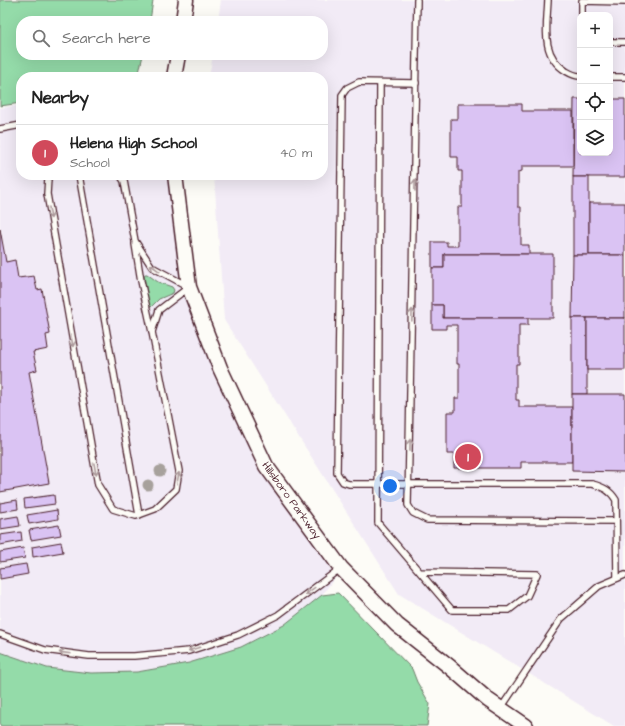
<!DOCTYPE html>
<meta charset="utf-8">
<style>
body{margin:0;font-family:"Architects Daughter",sans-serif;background:#f6f6f6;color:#222}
.controls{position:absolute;right:12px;top:12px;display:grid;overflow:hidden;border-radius:8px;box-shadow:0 4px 16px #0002}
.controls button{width:36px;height:36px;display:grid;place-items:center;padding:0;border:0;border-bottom:1px solid #e0e0e0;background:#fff;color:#222;font:20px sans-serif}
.you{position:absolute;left:390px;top:486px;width:14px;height:14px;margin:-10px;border:3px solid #fff;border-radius:50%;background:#1a73e8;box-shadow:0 0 0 6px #1a73e833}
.badge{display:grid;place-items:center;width:26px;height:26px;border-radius:50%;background:#d1495b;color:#fff;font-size:13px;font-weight:700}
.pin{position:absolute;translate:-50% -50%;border:2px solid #fff;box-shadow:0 1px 4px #0006}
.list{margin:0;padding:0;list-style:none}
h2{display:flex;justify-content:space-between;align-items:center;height:52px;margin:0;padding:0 16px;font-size:17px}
h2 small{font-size:13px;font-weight:400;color:#767676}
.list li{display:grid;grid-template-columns:26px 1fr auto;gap:12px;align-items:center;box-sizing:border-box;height:56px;padding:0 16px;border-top:1px solid #e0e0e0}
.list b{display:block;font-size:15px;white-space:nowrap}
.list p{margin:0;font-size:13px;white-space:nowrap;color:#767676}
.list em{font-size:13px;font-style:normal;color:#767676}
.icon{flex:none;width:22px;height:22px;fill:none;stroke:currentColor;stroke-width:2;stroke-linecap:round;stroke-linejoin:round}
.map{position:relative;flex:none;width:625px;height:726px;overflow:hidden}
.search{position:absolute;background:#fff;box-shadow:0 4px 16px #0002;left:16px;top:16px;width:312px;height:44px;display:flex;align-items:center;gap:10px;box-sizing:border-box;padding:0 14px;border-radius:16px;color:#767676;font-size:15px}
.panel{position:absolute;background:#fff;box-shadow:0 4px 16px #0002;left:16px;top:72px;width:312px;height:108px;border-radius:16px}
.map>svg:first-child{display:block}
</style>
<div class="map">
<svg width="625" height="726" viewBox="0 0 625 726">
<rect width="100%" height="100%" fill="#fdfcf7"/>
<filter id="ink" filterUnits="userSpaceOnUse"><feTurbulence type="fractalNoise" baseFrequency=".025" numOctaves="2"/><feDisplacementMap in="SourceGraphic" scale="8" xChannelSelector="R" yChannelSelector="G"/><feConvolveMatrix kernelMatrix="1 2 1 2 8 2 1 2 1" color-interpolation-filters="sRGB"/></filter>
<g filter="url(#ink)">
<g fill="#f2ebf6" fill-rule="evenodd">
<path d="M221,0h404v726h-11l-215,-132 -175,-274 -10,-145h109v-98h-114l4,-22h110v-34h-105zM580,15h30v138h-30z"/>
<path d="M21,105v70h154l14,112 77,179 39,53 30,59 -13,17 -38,30 -43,22 -52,16 -52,9 -46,1 -44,-5 -47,-16v-544z"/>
</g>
<g fill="#94dba9" stroke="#6f7d6a">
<path d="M0,0h153l-3,21h-129v34h122l-5,22h-117v26l-21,3z"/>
<path d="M145,274h2l11,8 14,5 2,3 -1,3 -14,6 -8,8 -2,-2 -5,-29z"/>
<path d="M338,593l74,76 5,13 13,22 -3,22h-427v-74l47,16 44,5 46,-1 52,-9 52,-16 43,-22 38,-30z"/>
</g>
<g fill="#dac3f3" stroke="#4a1f2b">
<path d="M574,99h6v54h30v-54h15v78h-52z"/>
<path d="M458,104h64v7h51v55h-51v5l-4,1v35h3v38h8v9h-85v14h-12v-26h15v4h11v-39h4v-36h-4v-14h-7v-38h7z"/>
<rect x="573" y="177" width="16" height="78"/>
<rect x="589" y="203" width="36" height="52"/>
<path d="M0,229l6,33 9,-2 3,18 16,-2 3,14 5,-1 8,45 -4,1 2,14 -15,3 4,18 -8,2 20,111 -49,9z"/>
<path d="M444,254h109v64h-110v-13h-11v-37h12z"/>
<path d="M573,255h52v63h-53z"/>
<path d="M432,305h11v13h85v7h-9v39h-3v36h3v7h53v55h-51v6h-67v-14h-7v-42h8v-14h4v-34h-2v-39h-11v4h-14z"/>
<rect x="572" y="318" width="15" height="76"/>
<rect x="587" y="318" width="38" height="52"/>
<path d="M572,394h53v78l-53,-1z"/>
<path d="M54,495l1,9 -30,4 -1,-9z"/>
<path d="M17,500l1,9 -18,3v-9z"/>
<path d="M57,510l1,9 -29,5 -2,-9z"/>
<path d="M18,516l2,10 -20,3v-10z"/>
<path d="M59,525l2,10 -30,5 -2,-10z"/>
<path d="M21,532l1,9 -22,4v-10z"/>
<path d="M61,542l2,10 -30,5 -1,-10z"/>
<path d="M23,548l2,10 -25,4v-10z"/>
<path d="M26,564l2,10 -28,5v-11z"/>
</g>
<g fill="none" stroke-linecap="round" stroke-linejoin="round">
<defs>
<g id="service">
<path d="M417,0l-9,505 5,8 14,7 189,1"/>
<path d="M548,0c-1,26 -8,55 18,71 5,3 8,5 14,5"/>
<path d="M582,15v-14l43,1"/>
<path d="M610,42h15"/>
<path d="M610,77h15"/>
<path d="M380,83l-2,440 74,87h57l18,-14 10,-22 -117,-2"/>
<path d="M416,83l-57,-1 -12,6 -5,7 -5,378 6,9 6,2h243c11,3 18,6 24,16l1,78"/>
<path d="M0,129l21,-4"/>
<path d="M51,175l-3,3 -1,16 51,291 15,24 23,7 19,-7 21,-20 3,-18 -27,-139 7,-22 30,-23 -37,-20 -17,-26 -11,-60 -4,-6"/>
<path d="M79,175l60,340"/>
<path d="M135,244l6,37 11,51"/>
<path d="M0,634l45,16 44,6h45l55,-5 49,-16 40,-20 63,-47"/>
<path d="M501,708l60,-89 38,-33 26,-11"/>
</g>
<g id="tertiary">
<path d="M183,21l3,-21"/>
<path d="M174,77l4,-22"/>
<path d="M175,175l14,112 31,81 46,98 75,102 56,57 53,42 38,33 38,26"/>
</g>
</defs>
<use href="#service" stroke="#4a1f2b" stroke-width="8"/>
<use href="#tertiary" stroke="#4a1f2b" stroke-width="17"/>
<use href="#service" stroke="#fdfcf7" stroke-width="5.5"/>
<use href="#tertiary" stroke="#fdfcf7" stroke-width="14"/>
</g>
<g fill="#a7a19c">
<circle cx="160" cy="471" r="5.5"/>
<circle cx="148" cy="485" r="5.5"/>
</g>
<defs><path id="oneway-shaft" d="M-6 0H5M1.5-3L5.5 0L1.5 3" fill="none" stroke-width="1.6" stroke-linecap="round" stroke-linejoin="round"/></defs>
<g stroke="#ac999b">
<use href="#oneway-shaft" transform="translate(415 185) rotate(-89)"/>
<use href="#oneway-shaft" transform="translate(50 213) rotate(80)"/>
<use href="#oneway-shaft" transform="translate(155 268) rotate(-143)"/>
<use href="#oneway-shaft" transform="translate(412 315) rotate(-89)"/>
<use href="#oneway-shaft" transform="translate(72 341) rotate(80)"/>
<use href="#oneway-shaft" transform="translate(410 445) rotate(-89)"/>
<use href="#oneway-shaft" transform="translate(95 469) rotate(80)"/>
<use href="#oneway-shaft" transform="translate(178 478) rotate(-80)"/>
<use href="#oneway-shaft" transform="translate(310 591) rotate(144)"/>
<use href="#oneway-shaft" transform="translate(194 649) rotate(163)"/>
<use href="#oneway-shaft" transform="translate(65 653) rotate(-173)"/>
</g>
</g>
<g text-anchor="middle" stroke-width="3" stroke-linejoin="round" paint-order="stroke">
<g font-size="11" fill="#4a1f2b" stroke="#fdfcf7">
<text transform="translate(292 500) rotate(54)" y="4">Hillsboro Parkway</text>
</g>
</g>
</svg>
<div class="controls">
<button>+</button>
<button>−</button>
<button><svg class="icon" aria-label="locate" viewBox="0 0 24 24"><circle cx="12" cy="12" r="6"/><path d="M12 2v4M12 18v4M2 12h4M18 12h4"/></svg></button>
<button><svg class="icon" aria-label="layers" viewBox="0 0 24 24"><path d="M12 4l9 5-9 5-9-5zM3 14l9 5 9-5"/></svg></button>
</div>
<div class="you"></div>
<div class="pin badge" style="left:468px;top:457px">1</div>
<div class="search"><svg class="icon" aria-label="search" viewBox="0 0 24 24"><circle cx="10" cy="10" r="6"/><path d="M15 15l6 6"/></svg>Search here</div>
<section class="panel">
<h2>Nearby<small></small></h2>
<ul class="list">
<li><span class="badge">1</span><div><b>Helena High School</b><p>School</p></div><em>40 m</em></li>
</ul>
</section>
</div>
